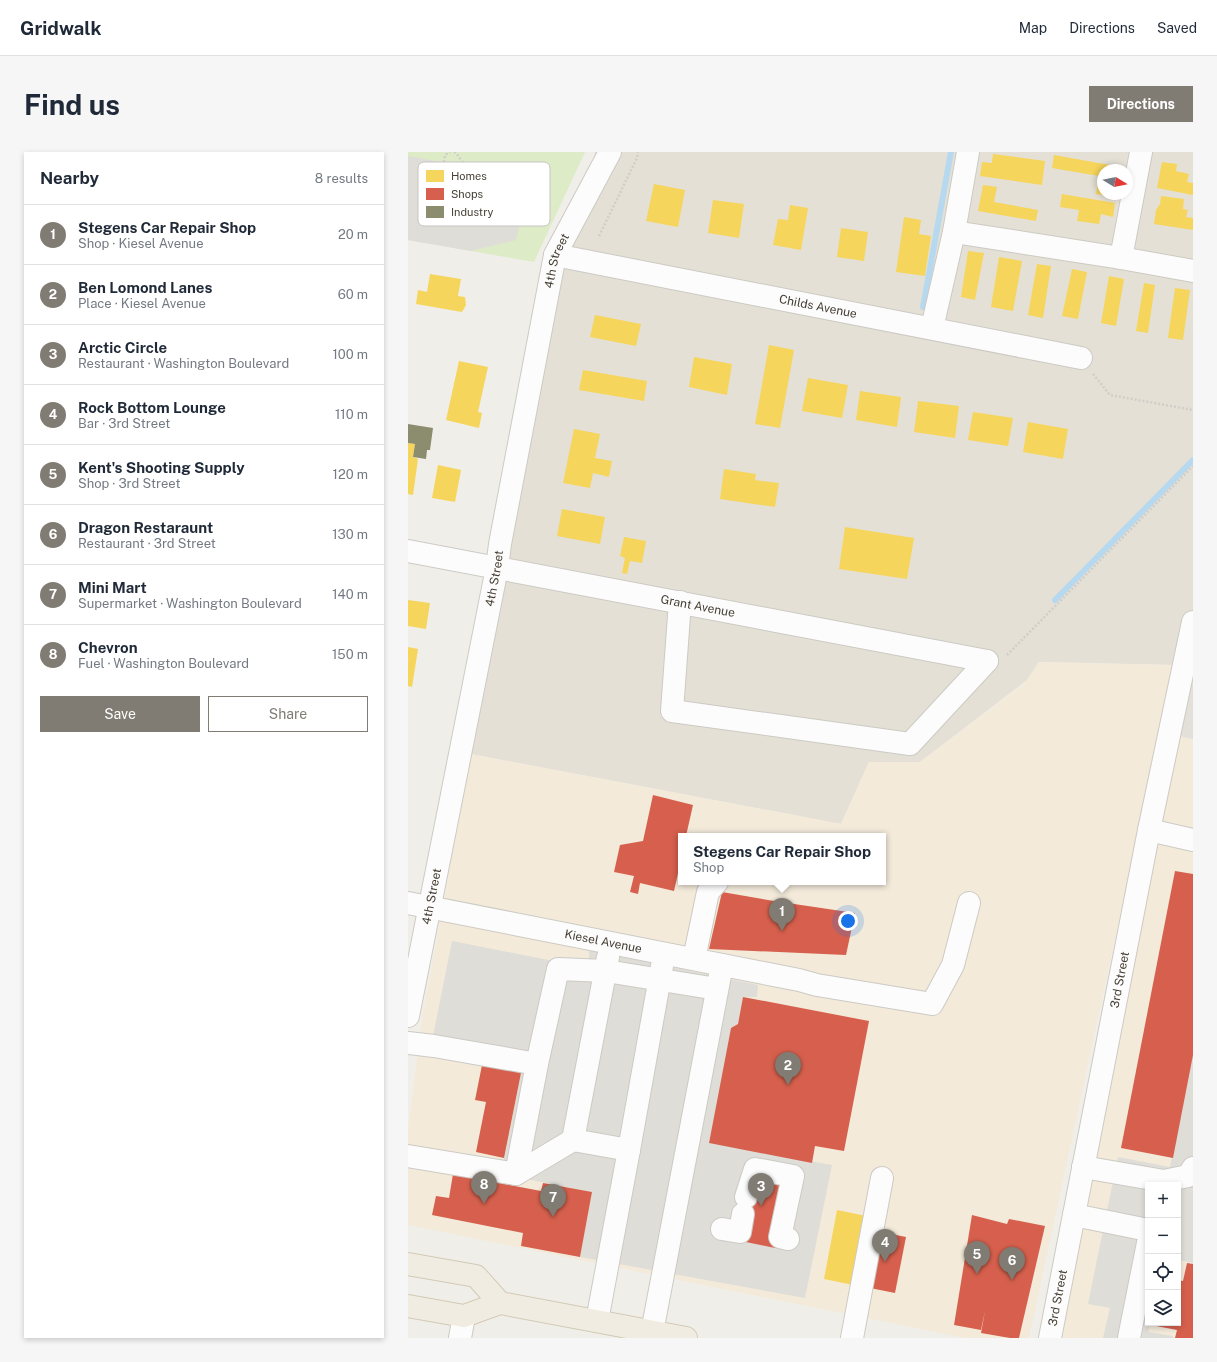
<!DOCTYPE html>
<meta charset="utf-8">
<style>
body{margin:0;font-family:"Public Sans",sans-serif;background:#f6f6f7;color:#1f2937}
.controls{position:absolute;right:12px;bottom:12px;display:grid;overflow:hidden;border-radius:0px;box-shadow:0 2px 6px #0003}
.controls button{width:36px;height:36px;display:grid;place-items:center;padding:0;border:0;border-bottom:1px solid #e0e1e3;background:#fff;color:#1f2937;font:20px sans-serif}
.compass{position:absolute;left:689px;top:12px;width:36px;height:36px;border-radius:50%;background:#fff;box-shadow:0 2px 6px #0003;rotate:100deg}
.you{position:absolute;left:440px;top:769px;width:14px;height:14px;margin:-10px;border:3px solid #fff;border-radius:50%;background:#1a73e8;box-shadow:0 0 0 6px #1a73e833}
.badge{display:grid;place-items:center;width:26px;height:26px;border-radius:50%;background:#817c73;color:#fff;font-size:13px;font-weight:700}
.pin{position:absolute;translate:-50% -33px;filter:drop-shadow(0 1px 2px #0008)}
.pin::after{content:'';position:absolute;top:21px;width:14px;height:12px;background:inherit;clip-path:polygon(0 0,100% 0,50% 100%)}
.popup{position:absolute;left:270px;top:681px;width:208px;height:52px;box-sizing:border-box;display:grid;place-content:center;border-radius:0px;background:#fff;filter:drop-shadow(0 1px 3px #0005);font-size:13px;white-space:nowrap;color:#747a83}
.popup b{font-size:15px;color:#1f2937}
.popup::after{content:'';position:absolute;left:50%;top:100%;margin-left:-8px;border:8px solid transparent;border-top-color:#fff}
.list{margin:0;padding:0;list-style:none}
h2{display:flex;justify-content:space-between;align-items:center;height:52px;margin:0;padding:0 16px;font-size:17px}
h2 small{font-size:13px;font-weight:400;color:#747a83}
.list li{display:grid;grid-template-columns:26px 1fr auto;gap:12px;align-items:center;box-sizing:border-box;height:60px;padding:0 16px;border-top:1px solid #e0e1e3}
.list b{display:block;font-size:15px;white-space:nowrap}
.list p{margin:0;font-size:13px;white-space:nowrap;color:#747a83}
.list em{font-size:13px;font-style:normal;color:#747a83}
.actions{display:flex;gap:8px;padding:12px 16px}
.actions a{flex:1;padding:9px 0;border:1px solid #817c73;border-radius:0px;text-align:center;font-size:14px;color:#817c73}
.actions .main{background:#817c73;color:#fff}
.icon{flex:none;width:22px;height:22px;fill:none;stroke:currentColor;stroke-width:2;stroke-linecap:round;stroke-linejoin:round}
.map{position:relative;flex:none;width:785px;height:1186px;overflow:hidden;border-radius:0px}
header{display:flex;align-items:center;gap:24px;box-sizing:border-box;height:56px;padding:0 20px;background:#fff;border-bottom:1px solid #e0e1e3}
header strong{font-size:19px}
nav{display:flex;gap:22px;margin-inline-start:auto;font-size:14px}
.intro{display:flex;align-items:center;justify-content:space-between;box-sizing:border-box;height:96px;padding:0 24px}
h1{margin:0;font-size:28px}
.button{padding:10px 18px;border-radius:0px;background:#817c73;color:#fff;font-size:14px;font-weight:700}
main{display:flex;gap:24px;padding:0 24px}
aside{flex:1;background:#fff;border-radius:0px;box-shadow:0 2px 6px #0003}
.map>svg:first-child{display:block}
</style>
<header>
<strong>Gridwalk</strong>
<nav><a>Map</a><a>Directions</a><a>Saved</a></nav>
</header>
<div class="intro"><h1>Find us</h1><a class="button">Directions</a></div>
<main>
<aside>
<h2>Nearby<small>8 results</small></h2>
<ul class="list">
<li><span class="badge">1</span><div><b>Stegens Car Repair Shop</b><p>Shop · Kiesel Avenue</p></div><em>20 m</em></li>
<li><span class="badge">2</span><div><b>Ben Lomond Lanes</b><p>Place · Kiesel Avenue</p></div><em>60 m</em></li>
<li><span class="badge">3</span><div><b>Arctic Circle</b><p>Restaurant · Washington Boulevard</p></div><em>100 m</em></li>
<li><span class="badge">4</span><div><b>Rock Bottom Lounge</b><p>Bar · 3rd Street</p></div><em>110 m</em></li>
<li><span class="badge">5</span><div><b>Kent's Shooting Supply</b><p>Shop · 3rd Street</p></div><em>120 m</em></li>
<li><span class="badge">6</span><div><b>Dragon Restaraunt</b><p>Restaurant · 3rd Street</p></div><em>130 m</em></li>
<li><span class="badge">7</span><div><b>Mini Mart</b><p>Supermarket · Washington Boulevard</p></div><em>140 m</em></li>
<li><span class="badge">8</span><div><b>Chevron</b><p>Fuel · Washington Boulevard</p></div><em>150 m</em></li>
</ul>
<div class="actions"><a class="main">Save</a><a>Share</a></div>
</aside>
<div class="map">
<svg width="785" height="1186" viewBox="0 0 785 1186">
<rect width="100%" height="100%" fill="#f0eee8"/>
<path fill="#e4e0d5" fill-rule="evenodd" d="M187,0h598v497l-19,16 -135,-3 -12,18 -107,82h-51l-28,62 -370,-70 88,-473 19,-49zM695,18h24v24h-24z"/>
<g fill="#f3eada" fill-rule="evenodd">
<path d="M631,510l135,3 -145,673h-64l-557,-113v-95l13,-105 50,-271 370,70 28,-62h51l105,-79zM273,684h202v46h-202z"/>
<path d="M767,583l18,4v599h-131zM740,1033h30v138h-30z"/>
</g>
<path fill="#e3dfd9" d="M785,497v90l-18,-4z"/>
<path fill="#ddebc7" d="M0,0h177l-51,110 -126,-22z"/>
<g fill="#dfddd8">
<path d="M0,4l49,9 -5,25 72,14 -8,36 -45,11 -63,-11z"/>
<path d="M44,789l127,25 10,-7v-9l169,35 -1,12h-14l-5,27 -7,4 -22,115 123,22 -27,133 -225,-41 12,-65 -91,-18 20,-101 -92,-17z"/>
<path d="M785,900v211l-13,-3 -2,2v-77h-30v138h2l-2,9 25,4v2h-70l7,-30 -22,-4 30,-147 52,10z"/>
</g>
<g fill="#f6d55c">
<path d="M585,2l52,7 -3,24 -62,-9 2,-14 10,1z"/>
<path d="M646,3l67,12v3h-18v25l-7,-1 3,-18 -47,-8z"/>
<path d="M754,10l15,2 -1,7 13,3 -2,8 6,1v12l-36,-7z"/>
<path d="M246,32l31,6 -7,37 -32,-6z"/>
<path d="M575,33l14,2 -3,15 44,8 -2,11 -58,-10z"/>
<path d="M654,42l53,9 -2,14 -12,-3 -2,10 -22,-3 2,-11 -19,-3z"/>
<path d="M753,44l23,3 -1,10 5,1 -2,7 7,1v12l-39,-6 2,-14 4,-6z"/>
<path d="M305,48l31,4 -5,34 -31,-5z"/>
<path d="M382,53l18,3 -7,42 -28,-5 5,-26 10,1z"/>
<path d="M496,65l17,3 -2,14 12,2 -6,40 -29,-4z"/>
<path d="M433,76l27,4 -4,29 -27,-4z"/>
<path d="M560,99l16,2 -9,47 -14,-3z"/>
<path d="M591,105l23,4 -9,50 -22,-4z"/>
<path d="M629,112l14,2 -8,52 -15,-3z"/>
<path d="M664,117l15,3 -9,47 -16,-3z"/>
<path d="M22,122l31,5 -3,17 7,1 1,8 -4,7 -46,-8 2,-14 9,2z"/>
<path d="M701,124l15,3 -8,47 -15,-3z"/>
<path d="M736,131l11,2 -7,48 -12,-2z"/>
<path d="M767,136l15,2 -7,50 -15,-2z"/>
<path d="M187,163l46,9 -5,22 -46,-9z"/>
<path d="M361,193l25,5 -14,78 -25,-4z"/>
<path d="M286,205l38,7 -5,31 -38,-8z"/>
<path d="M51,209l29,6 -10,45 4,1 -3,15 -33,-8z"/>
<path d="M175,218l64,11 -3,20 -65,-11z"/>
<path d="M400,226l40,7 -6,33 -40,-7z"/>
<path d="M452,239l41,6 -4,30 -41,-7z"/>
<path d="M510,249l41,5 -4,32 -41,-6z"/>
<path d="M565,260l40,6 -5,28 -40,-6z"/>
<path d="M620,270l40,7 -5,30 -40,-7z"/>
<path d="M166,277l26,5 -5,24 17,3 -3,16 -16,-4 -3,15 -27,-5z"/>
<path d="M0,291l7,1 -2,13 5,2 -5,36 -5,-1z"/>
<path d="M30,313l23,5 -6,32 -23,-4z"/>
<path d="M316,317l32,5 -1,6 24,3 -4,24 -55,-8z"/>
<path d="M154,357l43,8 -5,27 -43,-8z"/>
<path d="M437,375l69,11 -7,41 -68,-10z"/>
<path d="M216,385l22,4 -4,22 -12,-2 -3,13 -5,-1 3,-15 -5,-2z"/>
<path d="M0,448l22,3 -4,26 -18,-3z"/>
<path d="M0,495l10,2 -6,38 -4,-1z"/>
<path d="M429,1058l34,7 -13,69 -34,-7z"/>
</g>
<g fill="#d6604d">
<path d="M245,643l40,10 -7,31h-5v24l-7,31 -34,-8 -2,11 -8,-2 4,-16 -20,-4 6,-27 23,-4z"/>
<path d="M767,719l18,3v181l-20,103 -52,-10z"/>
<path d="M314,740l52,9 81,12 -9,42 -137,-6z"/>
<path d="M335,845l126,24 -25,130 -29,-5 -3,17 -103,-20 22,-115 7,-4z"/>
<path d="M74,913l39,8 -17,85 -28,-6 10,-50 -11,-2z"/>
<path d="M352,1020l28,6 -13,70 -29,-6 5,-26 -13,-3z"/>
<path d="M45,1022l88,17 2,-8 49,9 -12,65 -59,-11 2,-13 -91,-18 4,-19 13,2z"/>
<path d="M564,1063l35,9 2,-5 36,7 -26,112h-9l-29,-5 4,-22 -4,19 -27,-5z"/>
<path d="M468,1079l30,6 -11,56 -30,-6z"/>
<path d="M779,1111l6,1v74h-18l2,-8 -26,-5 1,-2h26v-43l5,1z"/>
</g>
<path fill="#8c8c6e" d="M0,272l25,4 -3,22h-3l-1,9 -13,-2 2,-13 -7,-1z"/>
<g fill="none" stroke-linecap="round" stroke-linejoin="round">
<g stroke="#b7d9ef" stroke-width="6">
<path d="M515,155l28,-155"/>
<path d="M647,448l138,-140"/>
</g>
<defs>
<g id="minor">
<path d="M546,80l167,26 72,13"/>
<path id="s1" d="M147,103l526,103"/>
<path d="M713,106l20,-106"/>
<path d="M524,176l22,-96 14,-80"/>
<path id="s2" d="M0,399l579,110"/>
<path d="M272,450l-8,109 238,33 77,-83"/>
<path d="M741,678l44,10"/>
<path id="s3" d="M0,751l391,77 18,5 115,19 21,-39 16,-62"/>
<path d="M286,807l14,-67 9,-10"/>
<path id="s4" d="M0,864l89,-448 3,-24 55,-289 55,-103"/>
<path d="M0,891l26,3 103,18 -21,110"/>
<path d="M129,912l21,-95 48,2 111,18"/>
<path d="M165,988l35,-183"/>
<path d="M221,998l33,-184"/>
<path d="M0,1004l108,18 57,-34 56,10 -32,171"/>
<path d="M675,1015l81,14 24,-5 5,-8"/>
<path d="M338,1045l9,-28 38,7 -13,61 8,2"/>
<path d="M666,1063l74,15"/>
<path d="M314,1077l18,3 3,-18"/>
<path d="M244,1180l70,-367"/>
<path d="M52,1186l4,-22"/>
<path d="M444,1186l30,-160"/>
<path id="s5" d="M642,1186l99,-508 44,-208"/>
<path d="M721,1186l19,-95"/>
</g>
<g id="major">
<path d="M0,1112l68,12 24,27"/>
<path d="M0,1154l56,10 36,-13 186,35"/>
</g>
</defs>
<use href="#minor" stroke="#cccac4" stroke-width="24"/>
<use href="#major" stroke="#d2cab5" stroke-width="24"/>
<g stroke="#d1cec9" stroke-width="2.5" stroke-dasharray="2 2" stroke-linecap="butt">
<path d="M46,0l2,1 8,11"/>
<path d="M36,10l1,-7 5,-3"/>
<path d="M191,84l38,-78 1,-6"/>
<path d="M685,222l17,21 83,15"/>
<path d="M599,503l186,-189"/>
</g>
<use href="#minor" stroke="#fdfcfc" stroke-width="22"/>
<use href="#major" stroke="#f1ece2" stroke-width="22"/>
</g>
<g text-anchor="middle" stroke-width="4" stroke-linejoin="round" paint-order="stroke">
<g font-size="12" fill="#453f34" stroke="#fff">
<text dy="4" stroke="none"><textPath href="#s4" startOffset="770">4th Street</textPath></text>
<text dy="4" stroke="none"><textPath href="#s1" startOffset="268">Childs Avenue</textPath></text>
<text dy="4" stroke="none"><textPath href="#s4" startOffset="446">4th Street</textPath></text>
<text dy="4" stroke="none"><textPath href="#s2" startOffset="295">Grant Avenue</textPath></text>
<text dy="4" stroke="none"><textPath href="#s4" startOffset="122">4th Street</textPath></text>
<text dy="4" stroke="none"><textPath href="#s3" startOffset="199">Kiesel Avenue</textPath></text>
<text dy="4" stroke="none"><textPath href="#s5" startOffset="365">3rd Street</textPath></text>
<text dy="4" stroke="none"><textPath href="#s5" startOffset="41">3rd Street</textPath></text>
</g>
</g>
<rect x="10" y="10" width="132" height="64" rx="6" fill="#fff" stroke="#c7c5c2" stroke-width="1"/>
<rect x="18" y="18" width="18" height="12" fill="#f6d55c"/>
<rect x="18" y="36" width="18" height="12" fill="#d6604d"/>
<rect x="18" y="54" width="18" height="12" fill="#8c8c6e"/>
<g font-size="11" fill="#453f34">
<text x="43" y="28">Homes</text>
<text x="43" y="46">Shops</text>
<text x="43" y="64">Industry</text>
</g>
</svg>
<div class="controls">
<button>+</button>
<button>−</button>
<button><svg class="icon" aria-label="locate" viewBox="0 0 24 24"><circle cx="12" cy="12" r="6"/><path d="M12 2v4M12 18v4M2 12h4M18 12h4"/></svg></button>
<button><svg class="icon" aria-label="layers" viewBox="0 0 24 24"><path d="M12 4l9 5-9 5-9-5zM3 14l9 5 9-5"/></svg></button>
</div>
<svg class="compass" viewBox="-18 -18 36 36"><path d="M0-13l5 13h-10z" fill="#e53935"/><path d="M0 13l5-13h-10z" fill="#747a83"/></svg>
<div class="you"></div>
<div class="pin badge" style="left:374px;top:779px">1</div>
<div class="popup"><b>Stegens Car Repair Shop</b>Shop</div>
<div class="pin badge" style="left:380px;top:933px">2</div>
<div class="pin badge" style="left:353px;top:1054px">3</div>
<div class="pin badge" style="left:477px;top:1110px">4</div>
<div class="pin badge" style="left:569px;top:1122px">5</div>
<div class="pin badge" style="left:604px;top:1128px">6</div>
<div class="pin badge" style="left:145px;top:1065px">7</div>
<div class="pin badge" style="left:76px;top:1052px">8</div>
</div>
</main>
